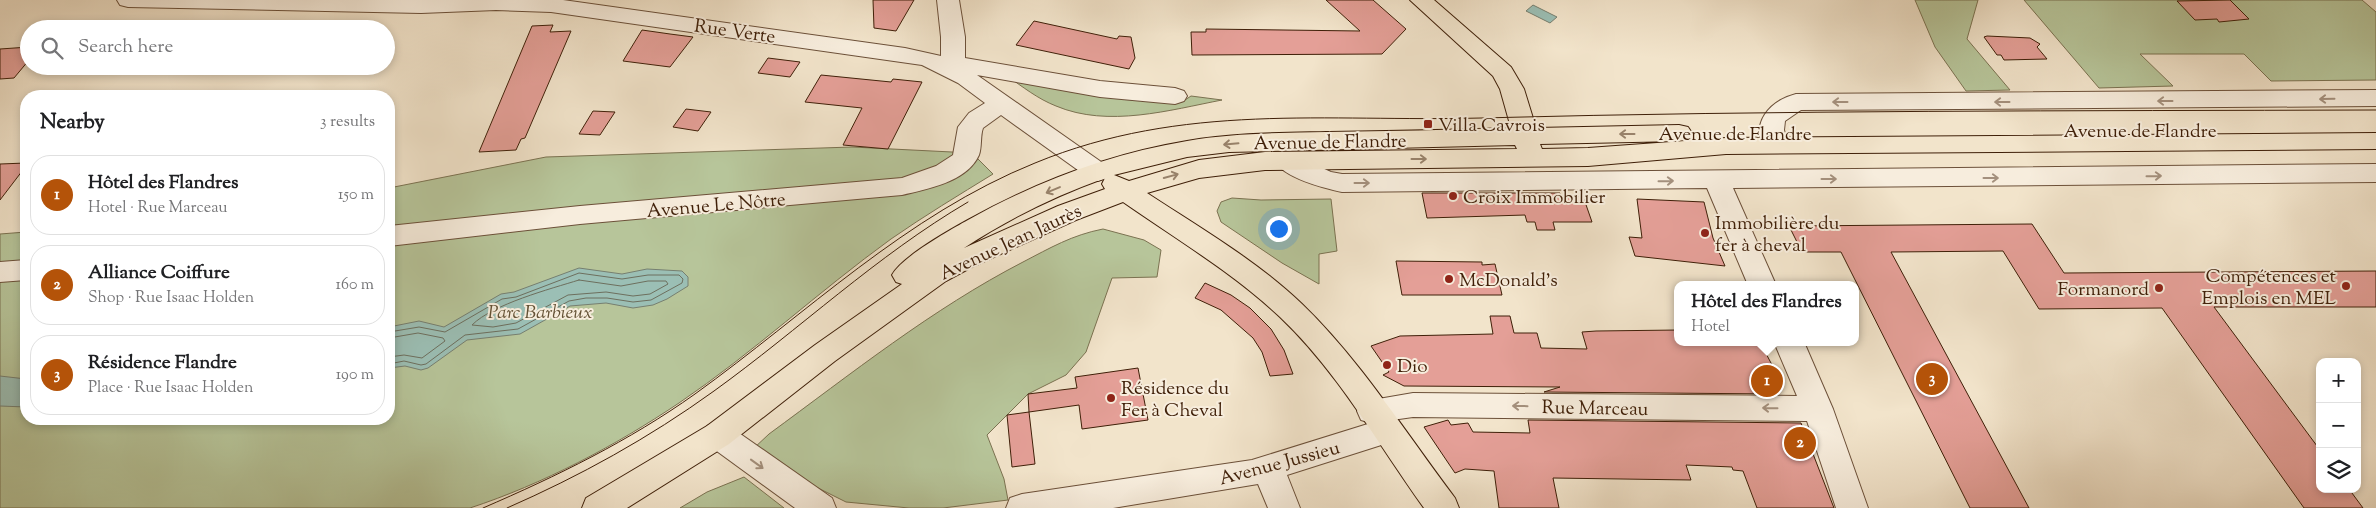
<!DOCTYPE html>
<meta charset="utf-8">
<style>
body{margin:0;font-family:"Sorts Mill Goudy",serif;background:#f6f6f6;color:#202124}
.controls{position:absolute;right:15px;bottom:15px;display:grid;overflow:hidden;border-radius:10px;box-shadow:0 2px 8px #0003}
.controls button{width:45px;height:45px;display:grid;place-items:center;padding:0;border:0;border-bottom:1px solid #e0e0e0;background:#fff;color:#202124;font:25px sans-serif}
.you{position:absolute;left:1278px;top:228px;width:18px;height:18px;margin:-12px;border:4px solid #fff;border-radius:50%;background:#1a73e8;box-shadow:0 0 0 8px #1a73e833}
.badge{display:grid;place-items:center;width:32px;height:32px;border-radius:50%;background:#b45309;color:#fff;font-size:16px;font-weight:700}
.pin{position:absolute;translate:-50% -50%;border:2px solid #fff;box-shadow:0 1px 5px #0006}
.popup{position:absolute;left:1674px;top:281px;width:185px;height:65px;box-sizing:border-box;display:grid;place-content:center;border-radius:10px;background:#fff;filter:drop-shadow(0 1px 4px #0005);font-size:16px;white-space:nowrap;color:#757577}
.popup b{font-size:19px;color:#202124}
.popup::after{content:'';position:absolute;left:50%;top:100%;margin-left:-10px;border:10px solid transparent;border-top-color:#fff}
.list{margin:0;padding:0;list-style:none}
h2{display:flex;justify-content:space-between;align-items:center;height:65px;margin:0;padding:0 20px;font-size:21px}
h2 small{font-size:16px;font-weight:400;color:#757577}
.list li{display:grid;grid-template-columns:32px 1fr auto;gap:15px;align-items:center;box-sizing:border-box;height:80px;margin:0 10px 10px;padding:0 10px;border:1px solid #e0e0e0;border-radius:20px}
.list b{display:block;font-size:19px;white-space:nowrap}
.list p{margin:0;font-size:16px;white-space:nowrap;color:#757577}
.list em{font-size:16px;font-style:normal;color:#757577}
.icon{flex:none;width:28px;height:28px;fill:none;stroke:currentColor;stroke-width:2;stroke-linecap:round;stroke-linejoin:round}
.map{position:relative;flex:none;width:2376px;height:508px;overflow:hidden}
.search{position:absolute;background:#fff;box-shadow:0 2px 8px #0003;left:20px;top:20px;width:375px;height:55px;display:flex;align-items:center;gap:12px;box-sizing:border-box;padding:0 18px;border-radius:28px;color:#757577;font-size:19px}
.panel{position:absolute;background:#fff;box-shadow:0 2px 8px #0003;left:20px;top:90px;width:375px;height:335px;border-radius:20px}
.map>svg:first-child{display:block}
</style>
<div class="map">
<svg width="2376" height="508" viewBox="0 0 2376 508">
<rect width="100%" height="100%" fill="#f2e4cb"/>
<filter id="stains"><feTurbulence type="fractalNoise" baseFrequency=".004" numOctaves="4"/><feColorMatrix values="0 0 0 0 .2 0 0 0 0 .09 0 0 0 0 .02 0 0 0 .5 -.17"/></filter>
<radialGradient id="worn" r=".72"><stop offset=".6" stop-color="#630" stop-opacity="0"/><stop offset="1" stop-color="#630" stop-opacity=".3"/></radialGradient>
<g fill="#b7c59a" stroke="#7b7251">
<path d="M1915,0h63l-11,39 43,51 -44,1 -31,-44z"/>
<path d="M2024,0h338l14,12v68l-105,1 -27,-27h-104l33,32 -74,2z"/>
<path d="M1007,76l105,19 70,7 9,-6 31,4c-52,10 -114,28 -166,6 -18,-7 -33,-19 -49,-30z"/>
<path d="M852,147l120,6 21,21c-34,21 -69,42 -102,65 -72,52 -138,114 -212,164 -64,43 -136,81 -209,105h-470v-274l26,-2v187h363v-231l157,-31z"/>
<path d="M1232,198l29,2 70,-1 6,52 -18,3v30l-37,-21 -61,-41 -4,-11 4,-9z"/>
<path d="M1103,229l41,11 17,10 -4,27 -45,1 -26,74 -20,23 -38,19 -41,41 17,44 4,21 -65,8h-34l-63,-6 -56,-28 -37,-25 16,-15c82,-60 163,-125 254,-172 27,-14 49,-27 80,-33z"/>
<path d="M744,477l40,31h-104l27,-16z"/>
</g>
<g fill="#9bbfb5" stroke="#767f70">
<path d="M1533,5l24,12 -7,6 -24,-12z"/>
<path d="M579,268l43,6 25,-5 35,2 6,6v9l-21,13 -14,6 -20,3 -27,-5 -36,3 -50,28 -53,6 -39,28 -7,2 -16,-4 -16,2v-41l30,-6 25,6 57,-33 13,-2z"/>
<path d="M0,376l26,3v28l-26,-1z"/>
</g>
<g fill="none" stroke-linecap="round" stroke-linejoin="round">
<g stroke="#6d6f5e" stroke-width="1">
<path d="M579,280l42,6 27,-5h18l2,3 -18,10 -17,2 -27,-4 -38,3 -52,28 -23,4 -21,-2c21,-21 78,-36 107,-45z"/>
<path d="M389,332l30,-5 26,5 57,-33 14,-2 63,-24 43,6 26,-4h31l4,4 -1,4 -31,17 -18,2 -26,-4h-21l-17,3 -51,28 -53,6 -39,29 -5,1 -17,-4 -15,3"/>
<path d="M389,338l29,-5 25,5 2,3 -23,17 -18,-3 -15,2"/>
</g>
</g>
<g fill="#e49f97" stroke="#3f1f08">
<path d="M873,0h41l-18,31 -22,-3z"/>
<path d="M1326,0h47l33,29 -24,25 -190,1 -1,-23h15v-3l154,2z"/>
<path d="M2230,0l19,19 -30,3 -2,-3 -22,1 -18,-19z"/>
<path d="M1034,21l83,18 2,-3 12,1 4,21 -6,11 -113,-24z"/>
<path d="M553,25l-3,7 21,-1 -46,107 -4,1 -5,11 -37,2 53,-126z"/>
<path d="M642,30l28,4 23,3 -23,30 -47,-6z"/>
<path d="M1987,36l43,2 10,6 -3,3 10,12 -43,1 -3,-5h-4l-13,-18z"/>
<path d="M29,47v13l-15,18 -14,1v-30z"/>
<path d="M768,58l32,4 -10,15 -32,-4z"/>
<path d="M821,75l70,7 2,-3 29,3 -34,67 -45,-4 19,-37 -57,-6z"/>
<path d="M686,109l25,3 -13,19 -25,-4z"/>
<path d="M593,111l22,1 -15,23 -21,-1z"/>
<path d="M26,163v3l-26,34v-36z"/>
<path d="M1422,193h138l1,3h17l6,3 8,23h-39l2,8h-18l-2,-8h-8l-2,-7 -98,3z"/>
<path d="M1637,199l67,3 9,36 12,28 -90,-10 -6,-19 13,1z"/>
<path d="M2032,224l32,49 312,-2v36h-162l106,143v39h29l14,19h-59l-142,-200 -123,1 -36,-58 -112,1 138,256h-59l-129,-256h-39l-13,-26z"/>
<path d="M1396,261l86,1v3l13,-1 7,31h-100z"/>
<path d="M1205,283l26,12 19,13 21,21 13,21 9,24 -23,2 -8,-24 -9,-14 -32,-28 -26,-12z"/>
<path d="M1490,316h20l4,17h23l4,15 46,1 -5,-17 14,-1 82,-1v12h82l23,44 -5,8 -234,-2 16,-5 -156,-1 -21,-11 6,-3 -18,-26 29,-10 93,-2z"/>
<path d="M1138,368l10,52 -66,9 -3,-24 -50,7 -1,-18 49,-6 -2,-11z"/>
<path d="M1029,412l6,52 -23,3 -5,-52z"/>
<path d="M1448,420l3,5 17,-2 5,9 57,1 -2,-13 273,3 33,85h-77l-14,-37 -10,-1 -1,-3 -46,-2 5,15 -138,-2 6,30h-60l-5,-37 -29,-2 -10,4 -31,-46z"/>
</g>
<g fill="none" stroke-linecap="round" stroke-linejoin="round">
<defs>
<g id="minor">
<path d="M117,0h446l342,48 36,8v-19l-4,-37h22l6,37v21l135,23 75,7 9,3 3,5 -3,5 -9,3 -75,-7 -123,-22 130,91 4,6 -4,6 -9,3 -9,-3 -88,-63 -18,13c-3,8 -1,19 -4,27 -12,27 -52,34 -77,40l-322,29 -191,22v-20l191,-20 322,-28 34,-12 17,-11 5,-28 11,-14 16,-10 -27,-20 -36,-18 -371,-53 -55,-2 -75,3 -293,-6 -8,-2z"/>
<path d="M2376,90v16l-575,4 -16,11 -1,9 4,15 -4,6 -9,2 -9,-2c-17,-27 3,-50 30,-57z"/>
<path d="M1287,152l44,20 11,2 1034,-10v18l-643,6 43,97h-28l-41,-97 -365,4c-19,-4 -57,-14 -68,-31l4,-6z"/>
<path d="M26,260v20l-26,2v-20z"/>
<path d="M1774,342h30l29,67 35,99h-32l-29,-87 -394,-4 -21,3 5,2 5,9 -5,9 -110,35 13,33h-32l-10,-24 -145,24h-107l4,-10 12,-4 230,-34 119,-37 -10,-3 -4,-9 4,-9 52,-9 384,3z"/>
<path d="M718,422l11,4 103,72 4,10h-41l-88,-64 -5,-9 5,-9z"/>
</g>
<path id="major" d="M1410,0h24l77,67 13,22 12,39 143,-3 9,2 4,6 -4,6 -9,2 -139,3 2,5 46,-1 138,-10 650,-5v16l-650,5 -138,12 -323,4 -66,8 -52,15c53,35 109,67 155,111 59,57 103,128 153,194l4,10h-35c-46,-64 -86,-136 -144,-191 -48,-45 -104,-78 -157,-115l-47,18 -104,47 -26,14 -111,80 -106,83 -102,64h-45l4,-10 121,-72 108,-81 87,-61 -6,-2 -4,-7c10,-18 56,-44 76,-55 68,-38 141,-66 219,-79 45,-8 93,-8 139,-9 61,-1 123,-2 185,-4l-11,-39 -7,-13zM1515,145l2,4 -252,3 -66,8 -70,21 -15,-6 73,-18 42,-5zM1105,178l-3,6 3,5 -47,17 -94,42c44,-29 91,-52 141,-70z"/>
</defs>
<use href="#minor" stroke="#6c5039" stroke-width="2"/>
<use href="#major" stroke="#3f1f08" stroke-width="2"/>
<use href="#minor" fill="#f7eddd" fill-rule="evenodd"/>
<use href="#major" fill="#f2e4cb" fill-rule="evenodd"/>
<g stroke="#3f1f08" stroke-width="1">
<path d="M483,508c74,-32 146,-67 212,-114 111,-80 211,-179 340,-231 148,-61 291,-41 446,-45 299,-8 597,-7 895,-8"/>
<path d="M507,508c73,-32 142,-70 207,-117 86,-62 162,-135 254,-189"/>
</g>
</g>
<defs><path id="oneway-shaft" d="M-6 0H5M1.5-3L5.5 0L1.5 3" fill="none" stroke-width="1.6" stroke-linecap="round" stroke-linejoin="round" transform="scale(1.25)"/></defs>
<g stroke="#a4907d">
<use href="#oneway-shaft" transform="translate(2327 99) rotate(179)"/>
<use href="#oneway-shaft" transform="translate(2165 101) rotate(180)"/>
<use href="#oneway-shaft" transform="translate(1840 102) rotate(-180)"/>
<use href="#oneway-shaft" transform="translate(2002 102) rotate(180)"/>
<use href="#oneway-shaft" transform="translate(2154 176) rotate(-1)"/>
<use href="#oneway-shaft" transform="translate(1991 178)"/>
<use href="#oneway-shaft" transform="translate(1829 179)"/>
<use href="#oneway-shaft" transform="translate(1666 181) rotate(-1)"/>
<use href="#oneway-shaft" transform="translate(1362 183)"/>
<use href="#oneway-shaft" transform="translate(1520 406) rotate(-179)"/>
<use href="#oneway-shaft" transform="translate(1770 408) rotate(-179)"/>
<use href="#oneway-shaft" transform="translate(757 464) rotate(36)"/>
</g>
<g stroke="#98826a">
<use href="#oneway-shaft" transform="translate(1627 134) rotate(180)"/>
<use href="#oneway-shaft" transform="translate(1231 144) rotate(175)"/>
<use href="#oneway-shaft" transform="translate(1419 159)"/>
<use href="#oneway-shaft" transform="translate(1171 176) rotate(-15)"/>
<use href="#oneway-shaft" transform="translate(1053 190) rotate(157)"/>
</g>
<g fill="#8f2418" stroke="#f7eddd" stroke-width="2">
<rect x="1423" y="119" width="10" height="10" rx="2.5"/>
<circle cx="1453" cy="196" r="5"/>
<circle cx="1705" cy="233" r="5"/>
<circle cx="1449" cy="279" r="5"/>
<circle cx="2346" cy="286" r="5"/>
<circle cx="2159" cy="288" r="5"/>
<circle cx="1387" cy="365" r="5"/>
<circle cx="1111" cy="398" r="5"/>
</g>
<g text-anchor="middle" stroke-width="4" stroke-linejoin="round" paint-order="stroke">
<g font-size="19" fill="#3f1f08" stroke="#f7eddd">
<text transform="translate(735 30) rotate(8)" y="7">Rue Verte</text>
<text x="2140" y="137">Avenue de Flandre</text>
<text x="1735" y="140">Avenue de Flandre</text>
<text transform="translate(1330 141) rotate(-1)" y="7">Avenue de Flandre</text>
<text transform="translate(716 204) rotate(-5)" y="7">Avenue Le Nôtre</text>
<text transform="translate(1010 241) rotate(-25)" y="7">Avenue Jean Jaurès</text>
<text transform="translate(1595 407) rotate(1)" y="7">Rue Marceau</text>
<text transform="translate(1279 462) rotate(-15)" y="7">Avenue Jussieu</text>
</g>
<g font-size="19" fill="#3f1f08" stroke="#f7eddd" text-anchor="start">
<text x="1438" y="131">Villa Cavrois</text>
<text x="1463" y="203">Croix Immobilier</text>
<text x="1715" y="229">Immobilière du<tspan x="1715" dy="22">fer à cheval</tspan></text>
<text x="2336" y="282" text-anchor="end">Compétences et<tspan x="2336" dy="22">Emplois en MEL</tspan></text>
<text x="1459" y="286">McDonald's</text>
<text x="2149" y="295" text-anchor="end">Formanord</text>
<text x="1397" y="372">Dio</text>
<text x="1121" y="394">Résidence du<tspan x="1121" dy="22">Fer à Cheval</tspan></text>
</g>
<g font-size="19" font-style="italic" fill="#635134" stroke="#f7eddd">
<text x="540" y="318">Parc Barbieux</text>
</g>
</g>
<rect width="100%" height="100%" filter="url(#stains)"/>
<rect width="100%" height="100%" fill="url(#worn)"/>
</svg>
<div class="controls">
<button>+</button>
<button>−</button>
<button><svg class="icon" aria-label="layers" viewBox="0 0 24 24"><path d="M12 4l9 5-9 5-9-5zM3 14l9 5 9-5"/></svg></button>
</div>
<div class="you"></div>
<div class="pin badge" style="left:1767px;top:381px">1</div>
<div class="popup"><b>Hôtel des Flandres</b>Hotel</div>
<div class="pin badge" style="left:1800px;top:443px">2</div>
<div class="pin badge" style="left:1932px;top:379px">3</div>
<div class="search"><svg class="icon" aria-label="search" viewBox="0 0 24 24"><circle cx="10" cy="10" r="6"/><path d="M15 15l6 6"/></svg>Search here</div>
<section class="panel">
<h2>Nearby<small>3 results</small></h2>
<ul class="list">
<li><span class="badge">1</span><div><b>Hôtel des Flandres</b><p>Hotel · Rue Marceau</p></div><em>150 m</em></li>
<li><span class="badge">2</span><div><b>Alliance Coiffure</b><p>Shop · Rue Isaac Holden</p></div><em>160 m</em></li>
<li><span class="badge">3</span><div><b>Résidence Flandre</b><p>Place · Rue Isaac Holden</p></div><em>190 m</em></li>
</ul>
</section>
</div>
